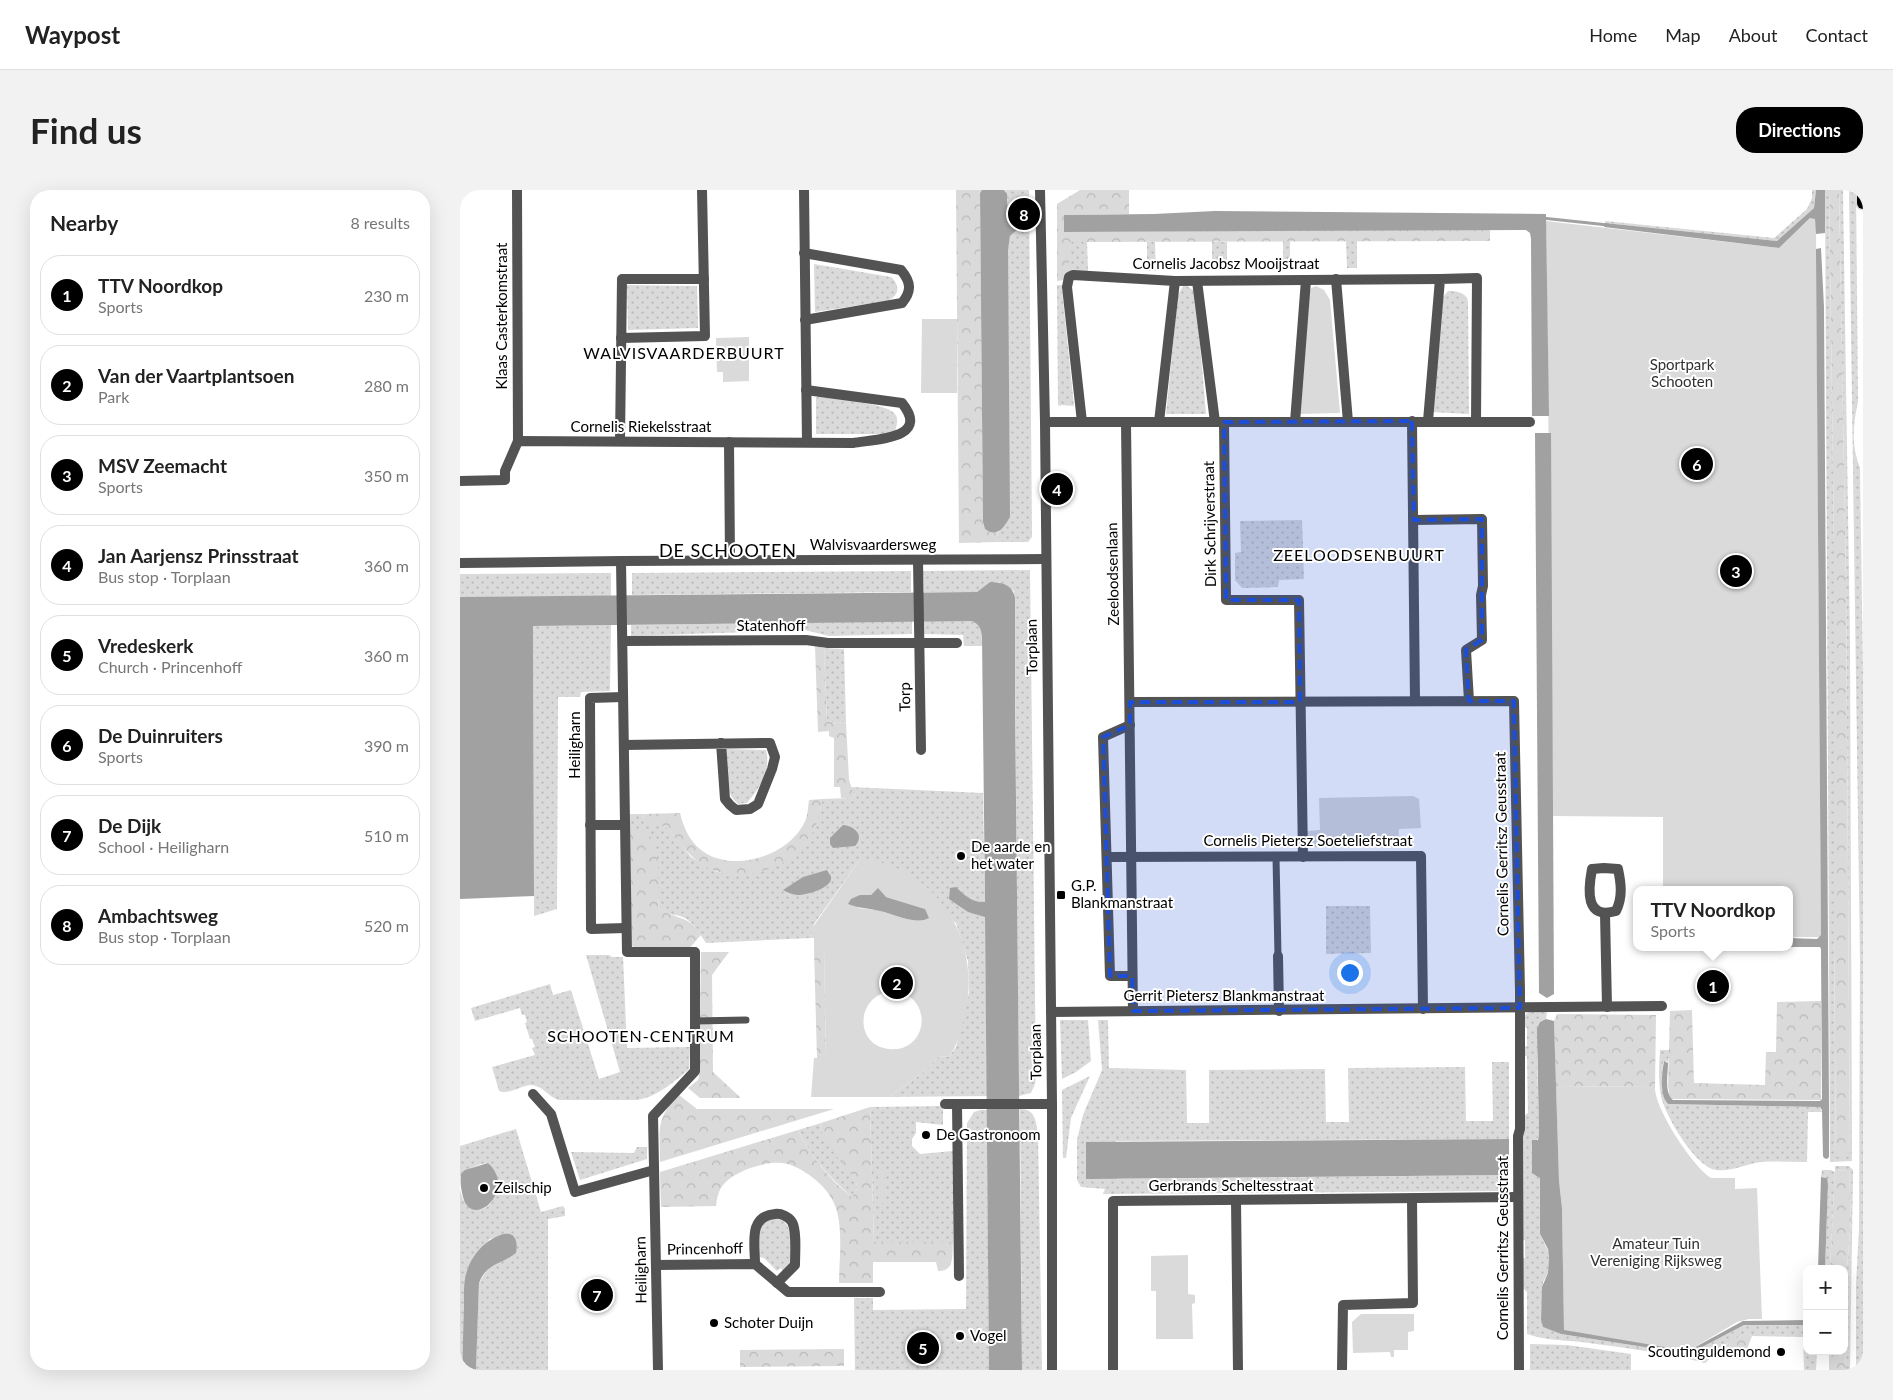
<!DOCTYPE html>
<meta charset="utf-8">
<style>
body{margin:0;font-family:Lato,sans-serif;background:#f2f2f2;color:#222}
.controls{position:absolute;right:15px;bottom:15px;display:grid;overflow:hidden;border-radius:10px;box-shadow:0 5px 20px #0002}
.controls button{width:45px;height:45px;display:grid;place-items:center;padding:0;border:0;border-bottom:1px solid #e0e0e0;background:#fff;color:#222;font:25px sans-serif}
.you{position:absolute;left:889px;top:782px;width:18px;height:18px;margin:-12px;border:4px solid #fff;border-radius:50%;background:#1a73e8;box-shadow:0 0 0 8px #1a73e833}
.badge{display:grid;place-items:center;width:32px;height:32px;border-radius:50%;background:#000;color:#fff;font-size:16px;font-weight:700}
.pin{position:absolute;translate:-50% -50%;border:2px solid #fff;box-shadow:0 1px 5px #0006}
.popup{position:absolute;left:1173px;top:696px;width:160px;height:65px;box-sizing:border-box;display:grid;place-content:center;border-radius:10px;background:#fff;filter:drop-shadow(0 1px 4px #0005);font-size:16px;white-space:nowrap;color:#767676}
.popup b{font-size:19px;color:#222}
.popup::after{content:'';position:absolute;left:50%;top:100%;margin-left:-10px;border:10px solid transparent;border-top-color:#fff}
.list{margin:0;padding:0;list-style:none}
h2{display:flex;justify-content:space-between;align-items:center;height:65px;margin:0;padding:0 20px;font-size:21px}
h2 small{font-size:16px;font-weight:400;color:#767676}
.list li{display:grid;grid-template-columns:32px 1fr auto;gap:15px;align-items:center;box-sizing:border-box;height:80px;margin:0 10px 10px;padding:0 10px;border:1px solid #e0e0e0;border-radius:20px}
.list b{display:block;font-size:19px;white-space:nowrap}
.list p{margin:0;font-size:16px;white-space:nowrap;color:#767676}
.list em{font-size:16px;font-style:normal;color:#767676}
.map{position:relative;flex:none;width:1403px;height:1180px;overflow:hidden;border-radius:20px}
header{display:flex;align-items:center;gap:30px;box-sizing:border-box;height:70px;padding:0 25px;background:#fff;border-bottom:1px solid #e0e0e0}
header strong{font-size:24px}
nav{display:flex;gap:28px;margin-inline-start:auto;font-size:18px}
.intro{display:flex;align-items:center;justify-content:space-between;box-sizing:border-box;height:120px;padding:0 30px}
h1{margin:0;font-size:35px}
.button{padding:12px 22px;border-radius:20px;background:#000;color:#fff;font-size:18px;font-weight:700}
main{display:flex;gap:30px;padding:0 30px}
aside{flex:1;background:#fff;border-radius:20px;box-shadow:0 5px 20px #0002}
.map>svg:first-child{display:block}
</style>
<header>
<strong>Waypost</strong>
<nav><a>Home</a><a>Map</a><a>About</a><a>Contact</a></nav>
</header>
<div class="intro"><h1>Find us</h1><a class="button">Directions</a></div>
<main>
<aside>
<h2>Nearby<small>8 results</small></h2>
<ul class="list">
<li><span class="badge">1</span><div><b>TTV Noordkop</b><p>Sports</p></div><em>230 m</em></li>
<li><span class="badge">2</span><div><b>Van der Vaartplantsoen</b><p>Park</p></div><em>280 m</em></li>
<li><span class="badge">3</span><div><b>MSV Zeemacht</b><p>Sports</p></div><em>350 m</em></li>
<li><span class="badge">4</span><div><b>Jan Aarjensz Prinsstraat</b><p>Bus stop · Torplaan</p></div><em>360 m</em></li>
<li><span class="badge">5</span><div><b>Vredeskerk</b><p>Church · Princenhoff</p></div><em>360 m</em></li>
<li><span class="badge">6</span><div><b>De Duinruiters</b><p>Sports</p></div><em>390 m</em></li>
<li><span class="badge">7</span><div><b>De Dijk</b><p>School · Heiligharn</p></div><em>510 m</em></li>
<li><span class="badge">8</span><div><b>Ambachtsweg</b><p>Bus stop · Torplaan</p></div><em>520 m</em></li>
</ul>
</aside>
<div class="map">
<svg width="1403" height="1180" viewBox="0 0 1403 1180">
<defs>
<pattern id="grass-dots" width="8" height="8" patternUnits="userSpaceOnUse" patternTransform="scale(1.25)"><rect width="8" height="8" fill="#dadada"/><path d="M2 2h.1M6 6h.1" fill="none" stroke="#b9b9b9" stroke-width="1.8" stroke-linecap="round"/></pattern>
<pattern id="forest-crowns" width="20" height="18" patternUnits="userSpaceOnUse" patternTransform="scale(1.25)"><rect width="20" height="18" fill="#dadada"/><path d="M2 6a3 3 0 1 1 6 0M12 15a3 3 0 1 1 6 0" fill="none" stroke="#b9b9b9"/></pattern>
</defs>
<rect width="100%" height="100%" fill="#fff"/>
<g fill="url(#grass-dots)">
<path d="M545,0h24l3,347 -4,5h-30l-1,-10h2l9,-283 2,-13 9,-8c0,-7 -5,-13 -11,-16v-12z"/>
<path d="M1352,0h4l-2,18 -37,33 -172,-18v-2l169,17 33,-29 5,-11z"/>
<path d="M1365,0h4l5,353v391l2,223h14l-4,-576 -7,-391h4l7,452 2,519 -22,1z"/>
<path d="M1389,0h7l2,212c-5,22 -7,44 2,66l3,206v696h-7v-86l3,-55 1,-269z"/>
<rect x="823" y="51" width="7" height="25"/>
<path d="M886,51h11v27h-10z"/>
<path d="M608,52h19l1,29 -19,1z"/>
<path d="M687,52h8l1,29h-9z"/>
<rect x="752" y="52" width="15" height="27"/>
<path d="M354,74l77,13c10,9 8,20 -5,24l-71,11z"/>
<path d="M167,95l70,1 1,42 -70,2z"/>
<path d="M597,95h7l-2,4 12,117 -13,-1 -1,1 -2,-1z"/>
<path d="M723,96h4l6,4 3,8 10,116h-40l12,-119z"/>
<path d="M988,101c8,0 18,1 20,10l1,113 -38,-2 12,-115z"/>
<path d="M358,206c15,3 67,7 76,17 5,5 3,12 1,18l-9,3h-70v-36z"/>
<path d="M842,330l2,59 -25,1 -1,7 -36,1 -7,-8v-27l6,-1 -1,-31z"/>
<path d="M570,380l6,506 -1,8 -4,9 -12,3 -5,-505 -15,-9h-9l-13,10h-53l-1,-21z"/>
<path d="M451,381v21l-279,3v-22z"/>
<path d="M151,383v23l-151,1v-23z"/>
<path d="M452,431v13l-83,2 -24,-6 -174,6v-11z"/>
<path d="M464,431h48c11,5 10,14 10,25h-18l-1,-11 -39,-1z"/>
<path d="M151,435l-1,66 -29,1 -1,5h-22l-1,212 -23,7 -1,-290z"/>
<path d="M364,458l20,1 2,73 -8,1 -11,-2z"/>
<path d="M266,559l40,1c5,22 -6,37 -19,53l-9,1c-16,-15 -12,-34 -12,-55z"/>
<path d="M391,597l132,6 2,110c-11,0 -20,-5 -27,-14l-8,-1 35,28 2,180 -98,1 36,-26 14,-15 10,1 7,-10 13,-55 -1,-31 -12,-38 -95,-65 -47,66 -3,14 -105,5c-6,-9 -11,-19 -21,-25 -10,-5 -15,-1 -26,-10l-1,-12 -29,-68 1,-14h13l2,12h21l25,31 15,9 11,6 16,2 30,-3 19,-8 38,-52 2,-12 33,-1z"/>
<path d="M866,716h44l1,47 -45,1z"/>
<path d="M126,765h23l3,2h11l4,91 63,-1 -1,22c-15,13 -32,28 -52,31h-78c-11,-3 -16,-15 -29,-15 -10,1 -21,10 -31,6l-7,-24 43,-12 -3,-7 3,-1 -3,-8h-2l-5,-16 2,-1 -2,-7h-3l-2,-7 -45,13 -4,-13 79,-24 3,11 18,-5 28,89 21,-7z"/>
<path d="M1070,821h17l-1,8 -6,3 -3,36 2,77 -2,5 -5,1 4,32 4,4v57l9,19 -1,20 -5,9 -2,38 3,7 17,7 128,20 55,-29h63v26h10l-1,19h-12l-1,-33 -51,-1 -6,-3 -21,12 -20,18c-38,-10 -78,-15 -116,-20 -20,-3 -42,-2 -62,-9v-42l-4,-4 -1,-30h3v-18h-2l-2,-106 2,-18 5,-3 -1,-57h-4v-9l4,-1v-18l-5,-3 3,-10z"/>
<path d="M600,830h28l3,41 -15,11 -14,7z"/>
<path d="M638,830h10l1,48 77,2 1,53h22v-53l116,-1 1,53h23l-1,-54 117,-1 1,54h27l-1,-59h17v77l-393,2 1,38 392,-4 -1,14 -8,2 -397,3 2,-5 -24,-2 -4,-7v-40l6,-25 19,-45z"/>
<path d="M1200,860h10l-2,13 -1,-2 -4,1c0,13 -4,32 5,42l152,3 2,5h-14l-1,50c-16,0 -31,-1 -46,0 -15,2 -30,10 -45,8 -21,-3 -51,-55 -55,-74 -3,-15 -2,-31 -1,-46z"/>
<path d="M630,886l-19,42 -5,40h-3l-1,-68z"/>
<path d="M483,916v19l-27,-3v11l-4,6v7l8,8 33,-3v91h-79l-4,-135z"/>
<path d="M560,919c16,0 16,13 18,26l4,235h-20z"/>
<path d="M520,920h7l2,260h-134l-1,-72h19v12l93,-1 1,-186 7,-11z"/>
<path d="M361,933l2,12 33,46 1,7 -5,9c-21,-18 -42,-41 -54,-67z"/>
<path d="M56,939l25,83 22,-6 2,3v7l-17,3v151h-72l3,-87 10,-16 22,-10 5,-4 -8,-19 -18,5 -16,17 -6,12 -3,16 -3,86h-2v-180l3,10 17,10c11,-3 14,-12 19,-22l-11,-25c-9,1 -23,6 -28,14v-31z"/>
<path d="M177,957h10v12l-67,21 -9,-28 63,1z"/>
<path d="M1375,976h14l4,4 -3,200h-4l-1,-76 6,-76 -2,-48 -14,1z"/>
<path d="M1362,980h9l4,2 -5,97h-5l3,-85 -3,-7h-4z"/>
<path d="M316,1027c20,7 15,30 15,47l-8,8 -2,-4 -4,3 -13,-13 -5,-1 -1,-26 7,-11z"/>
<path d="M1070,1154l37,1 64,9v16h-101z"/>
</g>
<g fill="url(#forest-crowns)">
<path d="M496,0h26l-2,3 3,329 2,7 12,3 1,10 -39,1z"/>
<path d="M620,0h49v24l-65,1v17l426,-3v12l-421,1v30l-5,8 -7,1v-77z"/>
<path d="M1369,0h10l7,391 4,576h-14l-2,-223v-391z"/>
<path d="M355,456l9,2 3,73 11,2 8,-1 3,58 6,18h-14l-1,-11h-6v-49l-5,-2v-5l-11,1z"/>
<path d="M362,609c-2,15 -6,31 -15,43 -22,29 -69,42 -101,25 -17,-10 -28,-26 -40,-41h-21l-2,-12 37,-1c4,16 11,32 27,41 32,18 85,0 99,-35 2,-6 2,-13 3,-19z"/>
<path d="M169,638c6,2 15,2 19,6 14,11 9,57 11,74 16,12 31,7 42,27l-14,16 -48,-2 -7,-3z"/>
<path d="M364,758l2,110h-9l-3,-109z"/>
<path d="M241,762h28l-17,23 1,97 28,26h-41l-12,-10 10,-8 1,-4z"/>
<path d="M1361,811v99l-151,-1 -2,-13 2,-75 22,-1 2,73 71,2 1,-33h10l1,-50z"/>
<path d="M1097,824l99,1 -1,72 -99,-1 -2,-65z"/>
<path d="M219,905l18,14h137l-174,53c0,-32 -5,-43 19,-67z"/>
<path d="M410,917l4,135h79c-1,12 2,30 -15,29l-2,-9h-63v21h-34c0,-23 5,-58 -5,-80 -7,-17 -33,-38 -52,-40 -17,-2 -48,8 -59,22 -5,6 -6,14 -7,21l-55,1 -1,-35 138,-42c11,24 33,51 54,67l5,-9 -1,-7 -29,-37 -4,-9 -2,-12z"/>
<path d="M1389,980l2,48 -6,76 1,76h-17v-19h15v-82h-14l5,-98z"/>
<path d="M1286,1143l6,3 -9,24 -31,-5 19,-14z"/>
<path d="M384,1159v17l-104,1v-17z"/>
</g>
<g fill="#dadada" fill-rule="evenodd">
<path d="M1353,27l2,2 1,7 5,711h-32v-47h-126v-73l-110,-1 -7,-595 233,27 30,-29z"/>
<path d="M856,96l8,4 6,10 10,113 -41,1 10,-120 2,-6z"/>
<path d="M462,129h35v74h-36z"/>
<path d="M289,147v44l-26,1v-10h-6l-1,-34z"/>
<path d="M953,606l6,3 2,29 -22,1 -1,18h-90l-1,-16 13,-1 -1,-32z"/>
<path d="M401,668c78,11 121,82 104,156 -4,16 -7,30 -16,43l-10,-1 -14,15 -36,26h-78l3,-39h12l-2,-109h-10v-11h-3l2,-11zM417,700l9,7 39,12 -14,10 -35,-9 -18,-2 2,-13h11zM436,801c39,8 31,62 -7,58 -37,-4 -33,-58 7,-58z"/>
<path d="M1096,896l99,1c-1,21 38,80 56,91h24v11l22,-1 5,131h-13l-12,3 -49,29 -124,-20 -2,-123 -3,-27z"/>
<rect x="418" y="979" width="7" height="34"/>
<path d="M728,1065v39l7,1v8l-3,1 1,35h-37v-48h-5v-35z"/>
<path d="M901,1124h53v17l-6,1v18h-14v7h-3l-1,-5 -37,1 -1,-31z"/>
</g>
<g fill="#a1a1a1">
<path d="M522,0h22l3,4 1,18c7,4 11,7 11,16l-9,8 -2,14 2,267c-6,10 -12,21 -25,12l-2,-7 -3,-329z"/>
<path d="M1356,0h9v43l-9,1 -1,-15 -5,-1 -31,30 -175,-21 1,-4 172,18 37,-33z"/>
<path d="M755,21l331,3 3,202h-17l-1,-177 -1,-6 -4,-3 -462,2v-17l90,-1z"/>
<path d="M1361,58l3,59 1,160 4,638v52l-2,2 -3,-1 -1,-2 -1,-46 -2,-3 -152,-3c-9,-9 -6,-31 -4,-43l4,2c0,11 -4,30 5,37l147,1 2,-2 -1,-150 -1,-2h-31v-9l28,1 4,-4 -5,-680v-6z"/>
<path d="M1075,243h16l3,561 -7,4 -8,-5z"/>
<path d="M530,392c12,0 23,3 25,16v107l7,665h-33l-4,-453 -17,-5 -19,-13 1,-11 6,-1c8,8 16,16 29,15l-3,-265c-1,-8 -2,-12 -10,-16l-439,5 1,270 -74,3v-302l517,-5z"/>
<path d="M383,635c11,1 22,10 12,21l-22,2 -3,-4v-6z"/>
<path d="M367,680c1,3 4,5 4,7 2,11 -25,18 -33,18 -5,0 -11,-3 -15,-5l20,-13z"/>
<path d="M418,698l8,9 39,12 4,9c-15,8 -38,-6 -54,-8 -9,-2 -17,-2 -27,-6l3,-5 9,-4h11z"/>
<path d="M1086,829l8,2 5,160 3,27 2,122 124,21 55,-30 64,-1v5h-63l-55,29 -128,-20 -18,-7 -2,-7 1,-33 6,-14 1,-17 -1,-7 -8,-15v-56l-8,-5v-33h6l1,-6 -2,-105 3,-7z"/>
<path d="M1049,949v36l-423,4v-37z"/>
<path d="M28,973c30,27 -16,68 -25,34 -2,-8 -3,-14 -2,-23l4,-4z"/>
<path d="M1361,987l6,1 1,6 -3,85h-7z"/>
<path d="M44,1044c12,-2 14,9 12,19 -14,12 -29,9 -37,30l-3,87h-14c1,-21 1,-42 2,-63 0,-13 -1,-27 4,-39 6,-16 20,-30 36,-34z"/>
</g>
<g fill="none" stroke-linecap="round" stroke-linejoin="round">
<path stroke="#a1a1a1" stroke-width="3" d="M1082,28l66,7"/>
<defs>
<path id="primary" d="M1403,0v13"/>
</defs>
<use href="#primary" stroke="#dbdbdb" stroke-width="15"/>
<g stroke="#535353" stroke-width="7">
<path d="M816,667l2,99"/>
<path d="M235,831l51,-1"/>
</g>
<g stroke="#535353" stroke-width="10">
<path d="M57,0l1,251"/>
<path d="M344,0l3,252"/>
<path d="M344,63l97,17c10,12 11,21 1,33l-97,17"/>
<path d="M876,89l12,143"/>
<path d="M737,91l18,141"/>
<path d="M161,148l84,-2 -3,-146"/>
<path d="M952,231l3,280"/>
<path d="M968,231l12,-142 37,-1 -1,144"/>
<path d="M585,232h485"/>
<path d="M622,232l-15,-135 2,-10 4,-2 102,6 265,-2"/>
<path d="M699,232l16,-141"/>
<path d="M764,232l2,178h73l4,257"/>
<path d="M835,232l11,-142"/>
<path d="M666,233l7,588"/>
<path d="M160,251l2,-162h82"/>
<path d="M269,252l1,118"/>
<path d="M0,291l45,-1v-9l13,-30 335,2c23,-4 78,-4 49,-40l-96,-13"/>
<path d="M954,330l68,-1 1,67 -2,9 1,45 -16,10 3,51"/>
<path d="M458,370l3,190"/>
<path d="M161,371l6,391h68v119l-42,45 5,254"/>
<path d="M0,373l161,-2 425,-2"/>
<path d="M163,451l183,-1 22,3h129"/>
<path d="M163,507l-33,1 1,231 35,-1"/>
<path d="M670,512l384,-1 6,290v138l-2,7 1,234"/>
<path d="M670,535l-27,12 7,239h22"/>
<path d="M164,555l146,-2 5,14 -3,12 -14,35 -8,5 -14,1 -6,-5 -5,-6 -4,-56"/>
<path d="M130,635h35"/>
<path d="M647,667l314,-1 2,153"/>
<path d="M1144,678l14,1c3,14 5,28 -2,42 -31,9 -28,-21 -24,-42z"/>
<path d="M1145,724l2,93"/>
<path d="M818,766l1,55"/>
<path d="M591,822l611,-6"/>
<path d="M73,904l18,20 24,78 79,-22"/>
<path d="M485,914h107"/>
<path d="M497,914l2,172"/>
<path d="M776,1011l2,169"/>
<path d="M295,1074c0,-20 -7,-48 20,-50 6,-1 14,3 17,8 5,9 3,32 3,43l-18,18"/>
<path d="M196,1075l99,-1 33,28h92"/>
<path d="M653,1180v-169l405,-4"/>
<path d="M882,1180l1,-65 70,-2 -1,-104"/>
</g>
<path stroke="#535353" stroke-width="10" d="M580,0l5,232 7,682v266"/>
<use href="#primary" stroke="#000" stroke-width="12"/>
</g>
<path fill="#1d4ed8" fill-opacity="0.2" stroke="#1d4ed8" stroke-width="4" stroke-dasharray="10 6" stroke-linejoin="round" d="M952,231l2,99 68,-1v121l-16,10 3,51h45l6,307 -387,3 -1,-35h-22l-7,-239 27,-12v-23h170l-1,-102h-73l-2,-178z"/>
<g fill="#000" stroke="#fff" stroke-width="2">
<circle cx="501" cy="666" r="5"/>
<rect x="596" y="700" width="10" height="10" rx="2.5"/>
<circle cx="466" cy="945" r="5"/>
<circle cx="24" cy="998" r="5"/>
<circle cx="254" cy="1133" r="5"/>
<circle cx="500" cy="1146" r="5"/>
<circle cx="1321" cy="1162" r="5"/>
</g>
<g text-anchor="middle" stroke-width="4" stroke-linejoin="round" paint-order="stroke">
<g font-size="15" fill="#000" stroke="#fff">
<text x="766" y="79">Cornelis Jacobsz Mooijstraat</text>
<text transform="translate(42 126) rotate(-90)" y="5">Klaas Casterkomstraat</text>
<text x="181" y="242">Cornelis Riekelsstraat</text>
<text transform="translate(750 334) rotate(-91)" y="5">Dirk Schrijverstraat</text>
<text x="413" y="360">Walvisvaardersweg</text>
<text transform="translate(653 384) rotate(-91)" y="5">Zeeloodsenlaan</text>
<text x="311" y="441">Statenhoff</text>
<text transform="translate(572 457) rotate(-91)" y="5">Torplaan</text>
<text transform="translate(445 507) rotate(-91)" y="5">Torp</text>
<text transform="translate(115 555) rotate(-90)" y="5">Heiligharn</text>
<text x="848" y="656">Cornelis Pietersz Soeteliefstraat</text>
<text transform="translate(1042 654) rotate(-91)" y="5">Cornelis Gerritsz Geusstraat</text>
<text x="764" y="811">Gerrit Pietersz Blankmanstraat</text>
<text transform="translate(576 862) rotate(-91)" y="5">Torplaan</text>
<text x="771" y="1001">Gerbrands Scheltesstraat</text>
<text transform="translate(1043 1058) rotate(-90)" y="5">Cornelis Gerritsz Geusstraat</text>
<text transform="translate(245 1059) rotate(-1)" y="5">Princenhoff</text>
<text transform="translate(181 1080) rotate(-91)" y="5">Heiligharn</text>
</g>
<g font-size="15" fill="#313131" stroke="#fff">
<text x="1222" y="180">Sportpark<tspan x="1222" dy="17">Schooten</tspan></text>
<text x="1196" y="1059">Amateur Tuin<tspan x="1196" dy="17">Vereniging Rijksweg</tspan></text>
</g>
<g font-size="15" fill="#000" stroke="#fff" text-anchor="start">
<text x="511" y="662">De aarde en<tspan x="511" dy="17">het water</tspan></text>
<text x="611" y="701">G.P.<tspan x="611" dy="17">Blankmanstraat</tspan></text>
<text x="476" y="950">De Gastronoom</text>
<text x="34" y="1003">Zeilschip</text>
<text x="264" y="1138">Schoter Duijn</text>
<text x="510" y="1151">Vogel</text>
<text x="1311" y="1167" text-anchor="end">Scoutinguldemond</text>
</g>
<g font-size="16" letter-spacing="1" fill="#000" stroke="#fff">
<text x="224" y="169">WALVISVAARDERBUURT</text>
<text x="899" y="371">ZEELOODSENBUURT</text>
<text x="181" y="852">SCHOOTEN-CENTRUM</text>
</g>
<g font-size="18" letter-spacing="1" fill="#000" stroke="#fff">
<text x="268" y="367">DE SCHOOTEN</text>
</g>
</g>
</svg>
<div class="controls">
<button>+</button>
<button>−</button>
</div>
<div class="you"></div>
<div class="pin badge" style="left:1253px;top:796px">1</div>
<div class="popup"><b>TTV Noordkop</b>Sports</div>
<div class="pin badge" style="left:437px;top:793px">2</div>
<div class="pin badge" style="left:1276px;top:381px">3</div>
<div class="pin badge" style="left:597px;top:299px">4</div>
<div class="pin badge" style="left:463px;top:1158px">5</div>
<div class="pin badge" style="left:1237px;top:274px">6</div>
<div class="pin badge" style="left:137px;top:1105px">7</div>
<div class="pin badge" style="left:564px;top:24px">8</div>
</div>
</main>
